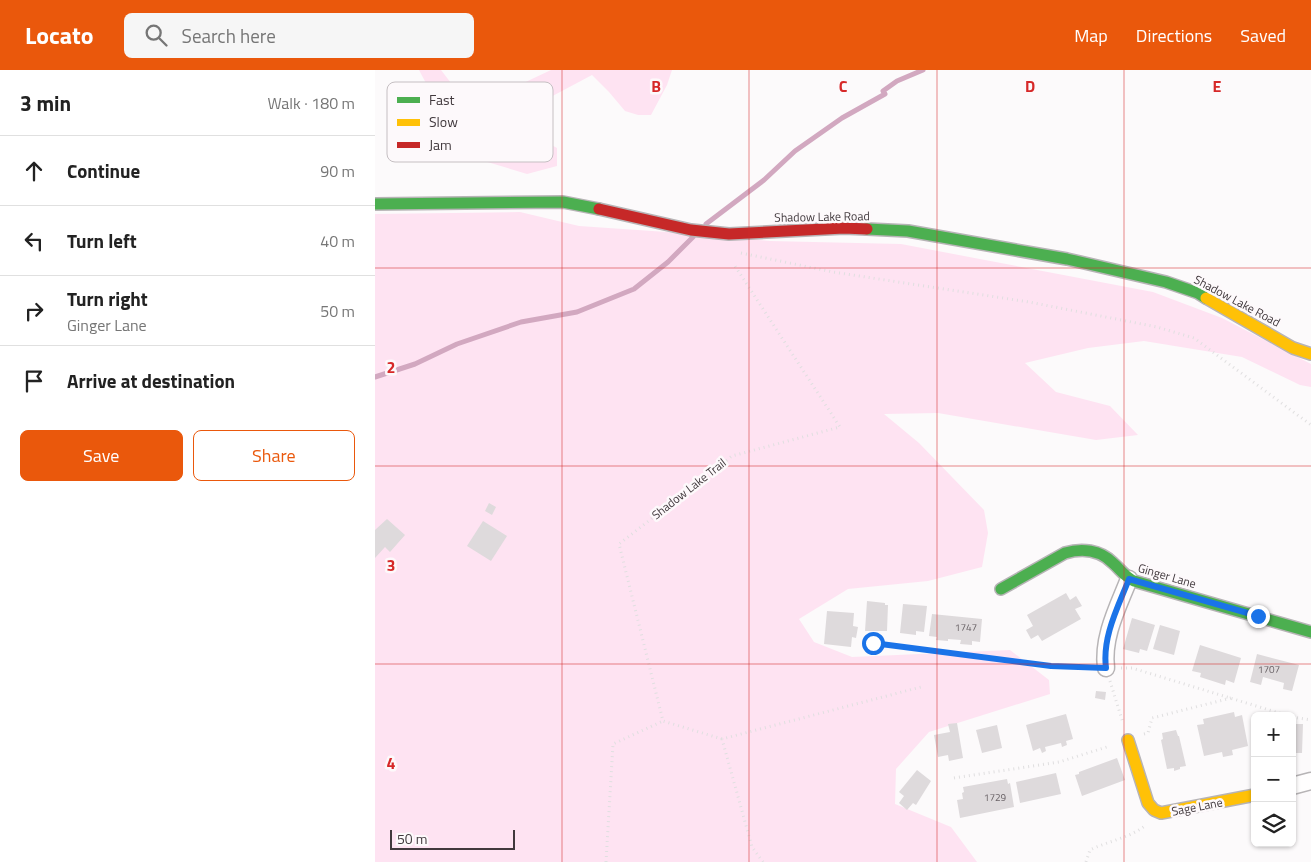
<!DOCTYPE html>
<meta charset="utf-8">
<style>
body{margin:0;font-family:"Titillium Web",sans-serif;background:#f6f6f6;color:#222}
.controls{position:absolute;right:15px;bottom:15px;display:grid;overflow:hidden;border-radius:8px;box-shadow:0 1px 4px #0004}
.controls button{width:45px;height:45px;display:grid;place-items:center;padding:0;border:0;border-bottom:1px solid #e0e0e0;background:#fff;color:#222;font:25px sans-serif}
.scale{position:absolute;left:15px;bottom:12px;width:125px;box-sizing:border-box;padding-left:5px;border:2px solid #41393d;border-top:0;font-size:14px;line-height:18px;white-space:nowrap;color:#41393d;-webkit-text-stroke:4px #fdf9fb;paint-order:stroke}
.stop{position:absolute;width:15px;height:15px;margin:-11px;border:4px solid #1a73e8;border-radius:50%;background:#fff}
.stop.end{background:#1a73e8;border-color:#fff;box-shadow:0 1px 5px #0008}
.list{margin:0;padding:0;list-style:none}
h2{display:flex;justify-content:space-between;align-items:center;height:65px;margin:0;padding:0 20px;font-size:21px}
h2 small{font-size:16px;font-weight:400;color:#767676}
.list li{display:grid;grid-template-columns:32px 1fr auto;gap:15px;align-items:center;box-sizing:border-box;height:70px;padding:0 20px;border-top:1px solid #e0e0e0}
.list b{display:block;font-size:19px;white-space:nowrap}
.list p{margin:0;font-size:16px;white-space:nowrap;color:#767676}
.list em{font-size:16px;font-style:normal;color:#767676}
.actions{display:flex;gap:10px;padding:15px 20px}
.actions a{flex:1;padding:11px 0;border:1px solid #ea580c;border-radius:8px;text-align:center;font-size:18px;color:#ea580c}
.actions .main{background:#ea580c;color:#fff}
.icon{flex:none;width:28px;height:28px;fill:none;stroke:currentColor;stroke-width:2;stroke-linecap:round;stroke-linejoin:round}
.map{position:relative;flex:none;width:936px;height:792px;overflow:hidden}
header{display:flex;align-items:center;gap:30px;box-sizing:border-box;height:70px;padding:0 25px;background:#ea580c;color:#fff}
header strong{font-size:24px}
nav{display:flex;gap:28px;margin-inline-start:auto;font-size:18px}
.search{width:350px;height:45px;background:#f6f6f6;display:flex;align-items:center;gap:12px;box-sizing:border-box;padding:0 18px;border-radius:8px;color:#767676;font-size:19px}
main{display:flex}
aside{flex:1;background:#fff}
.map>svg:first-child{display:block}
</style>
<header>
<strong>Locato</strong>
<div class="search"><svg class="icon" aria-label="search" viewBox="0 0 24 24"><circle cx="10" cy="10" r="6"/><path d="M15 15l6 6"/></svg>Search here</div>
<nav><a>Map</a><a>Directions</a><a>Saved</a></nav>
</header>
<main>
<aside>
<h2>3 min<small>Walk · 180 m</small></h2>
<ul class="list">
<li><svg class="icon" aria-label="ahead" viewBox="0 0 24 24"><path d="M12 20V5M6 11l6-6 6 6"/></svg><div><b>Continue</b></div><em>90 m</em></li>
<li><svg class="icon" aria-label="left" viewBox="0 0 24 24"><path d="M17 20v-9H6M10 6l-5 5 5 5"/></svg><div><b>Turn left</b></div><em>40 m</em></li>
<li><svg class="icon" aria-label="right" viewBox="0 0 24 24"><path d="M7 20v-9h11M14 6l5 5-5 5"/></svg><div><b>Turn right</b><p>Ginger Lane</p></div><em>50 m</em></li>
<li><svg class="icon" aria-label="arrive" viewBox="0 0 24 24"><path d="M6 21V4h12l-3 4 3 4H6"/></svg><div><b>Arrive at destination</b></div></li>
</ul>
<div class="actions"><a class="main">Save</a><a>Share</a></div>
</aside>
<div class="map">
<svg width="936" height="792" viewBox="0 0 936 792">
<rect width="100%" height="100%" fill="#fcfafb"/>
<g fill="#fee3f2">
<path d="M44,0h22l20,26 20,7 70,-33h121l-5,15 -16,30h-13l-13,-4 -16,-19 -17,-17 -77,41 -10,11 11,8 21,2 20,11v18l-30,8 -63,-19z"/>
<path d="M145,142l59,14 88,6 103,9 131,3 252,48 69,26 89,46v23l-11,-2 -58,-28 -98,-16 -56,7 -63,15 31,29 54,14 28,29 -42,5 -158,-27 -54,1 35,29 65,67 4,23 -6,34 -54,14 -80,8 -49,30 15,23 38,15 158,-7 39,30 1,14 -121,38 -33,37 -1,35 56,23 26,35h-602v-648z"/>
</g>
<g fill="none" stroke-linecap="round" stroke-linejoin="round">
<g stroke="#d2a8c0" stroke-width="5">
<path d="M331,154l58,-44 31,-29 47,-33 43,-24 -2,-3 14,-10 26,-11"/>
<path d="M0,307l40,-13 42,-20 64,-22 56,-10 57,-23 34,-27 25,-25"/>
</g>
</g>
<g fill="#dedadc">
<path d="M114,433l7,4 -4,8 -7,-4z"/>
<path d="M12,449l18,16 -15,17 -5,-5 -10,11v-28z"/>
<path d="M108,451l24,15 -16,25 -24,-15z"/>
<path d="M691,523l4,7 6,-4 6,10 -7,3 6,10 -39,22 -4,-6 -7,4 -5,-9 7,-4 -6,-11z"/>
<path d="M492,531l18,2v2h3l-1,26h-22z"/>
<path d="M528,534l24,2 -3,26 -8,-1v4l-16,-2z"/>
<path d="M452,541l27,2 -1,13 5,1 -2,11 -4,-1 -1,10 -27,-3z"/>
<path d="M557,544l50,5 -2,23 -8,-1v4l-12,-1 1,-4 -13,-1v2l-12,-1 1,-3 -8,-1z"/>
<path d="M757,548l23,7 -8,26 -7,-2 -1,4 -16,-4z"/>
<path d="M785,555l20,6 -6,24 -21,-6z"/>
<path d="M825,575l41,13 -7,25 -8,-3 -1,5 -25,-8 1,-4 -9,-2z"/>
<path d="M882,584l42,11 -7,26 -9,-2 1,-6 -21,-6 -2,8 -11,-3z"/>
<path d="M721,621l10,1 -1,8 -10,-2z"/>
<path d="M859,642l1,5 7,-2 6,31 -16,4 1,5 -10,2 -1,-5 -18,4 -7,-31 7,-1 -1,-5z"/>
<path d="M691,644l7,25 -7,2 1,4 -5,2 -1,-4 -16,4 1,4 -4,2 -2,-5 -7,3 -7,-26z"/>
<path d="M582,653l6,35 -14,3 -1,-6 -10,2 -4,-22 16,-3 -2,-8z"/>
<path d="M917,654h11l-1,29h-10z"/>
<path d="M622,655l5,23 -20,5 -6,-23z"/>
<path d="M801,660l2,6h1l7,30 -6,1v2l-6,2v-3l-7,1 -6,-29 2,-1 -1,-6z"/>
<path d="M742,688l8,22 -43,16 -7,-21 4,-1v-2z"/>
<path d="M542,700l14,11 -15,24 -3,-2 -6,7 -8,-7 5,-7 -5,-4z"/>
<path d="M681,703l5,21 -41,9 -4,-21z"/>
<path d="M632,709l1,5 2,-1 4,24 -54,11 -3,-18 6,-1 -1,-6 2,-1 -1,-5z"/>
</g>
<g fill="none" stroke-linecap="round" stroke-linejoin="round">
<defs>
<g id="street">
<path d="M731,598c-4,-31 12,-61 23,-89"/>
<path d="M917,716l19,-5"/>
</g>
<g id="fast">
<path d="M0,134l188,-2 36,7"/>
<path d="M492,159l41,2 159,28 99,23 32,11 8,5"/>
<path d="M626,519l64,-36c17,-5 35,-3 48,10 7,6 12,14 21,18l177,51"/>
</g>
<g id="slow">
<path d="M831,228l87,50 18,6"/>
<path d="M753,670l20,63 6,7 7,3 94,-18"/>
</g>
<path id="jam" d="M224,139l92,21 38,4 115,-6 23,1"/>
</defs>
<use href="#street" stroke="#b7b4b6" stroke-width="19"/>
<use href="#fast" stroke="#b7b4b6" stroke-width="14"/>
<use href="#slow" stroke="#b7b4b6" stroke-width="14"/>
<use href="#jam" stroke="#b7b4b6" stroke-width="14"/>
<g stroke="#e0dfe0" stroke-width="3" stroke-dasharray="1 4" stroke-linecap="butt">
<path d="M366,183l92,19 196,30 128,25 37,11 117,87"/>
<path d="M498,573l178,23 39,1"/>
<path d="M746,598h11l157,48"/>
<path d="M735,611l13,42"/>
<path d="M917,647l19,3"/>
<path d="M769,664l4,-1 4,-15 79,-20"/>
<path d="M347,669l-59,-18 -44,-177 113,-88 108,-29 -107,-164"/>
<path d="M579,708l105,-16 51,-16"/>
<path d="M231,792l7,-118 50,-23"/>
<path d="M388,792l-11,-15 -30,-108 199,-52"/>
<path d="M711,792l4,-12c18,-9 40,-12 56,-25"/>
</g>
<use href="#street" stroke="#fffefe" stroke-width="16"/>
<use href="#fast" stroke="#4caf50" stroke-width="11"/>
<use href="#slow" stroke="#ffc107" stroke-width="11"/>
<use href="#jam" stroke="#c62828" stroke-width="11"/>
</g>
<g fill="none" stroke-linecap="round" stroke-linejoin="round">
<path stroke="#1a73e8" stroke-width="6" d="M498,573l178,23 55,2c-4,-31 12,-61 23,-89l129,37"/>
</g>
<path fill="none" stroke="#d62828" stroke-width="1" stroke-opacity="0.55" d="M187,0v792M374,0v792M562,0v792M749,0v792M0,198h936M0,396h936M0,594h936"/>
<g text-anchor="middle" stroke-width="5" stroke-linejoin="round" paint-order="stroke">
<g font-size="10" fill="#686165">
<text x="591" y="561">1747</text>
<text x="894" y="603">1707</text>
<text x="620" y="731">1729</text>
</g>
<g font-size="12" fill="#41393d" stroke="#fdf9fb">
<text transform="translate(447 147) rotate(-1)" y="4">Shadow Lake Road</text>
<text transform="translate(862 231) rotate(28)" y="4">Shadow Lake Road</text>
<text transform="translate(314 419) rotate(-38)" y="4">Shadow Lake Trail</text>
<text transform="translate(792 506) rotate(16)" y="4">Ginger Lane</text>
<text transform="translate(822 737) rotate(-11)" y="4">Sage Lane</text>
</g>
</g>
<rect x="12" y="12" width="166" height="80" rx="8" fill="#fdf9fb" stroke="#c5bfc2" stroke-width="1"/>
<rect x="22" y="27" width="23" height="6" fill="#4caf50"/>
<rect x="22" y="49" width="23" height="7" fill="#ffc107"/>
<rect x="22" y="72" width="23" height="6" fill="#c62828"/>
<g font-size="14" fill="#41393d">
<text x="54" y="35">Fast</text>
<text x="54" y="57">Slow</text>
<text x="54" y="80">Jam</text>
</g>
<g font-size="16" text-anchor="middle" font-weight="bold" fill="#d62828" stroke="#fdf9fb" stroke-width="5" stroke-linejoin="round" paint-order="stroke">
<text x="281" y="22">B</text>
<text x="468" y="22">C</text>
<text x="655" y="22">D</text>
<text x="842" y="22">E</text>
<text x="16" y="303">2</text>
<text x="16" y="501">3</text>
<text x="16" y="699">4</text>
</g>
</svg>
<div class="controls">
<button>+</button>
<button>−</button>
<button><svg class="icon" aria-label="layers" viewBox="0 0 24 24"><path d="M12 4l9 5-9 5-9-5zM3 14l9 5 9-5"/></svg></button>
</div>
<div class="scale">50 m</div>
<div class="stop" style="left:498px;top:573px"></div>
<div class="stop end" style="left:883px;top:546px"></div>
</div>
</main>
